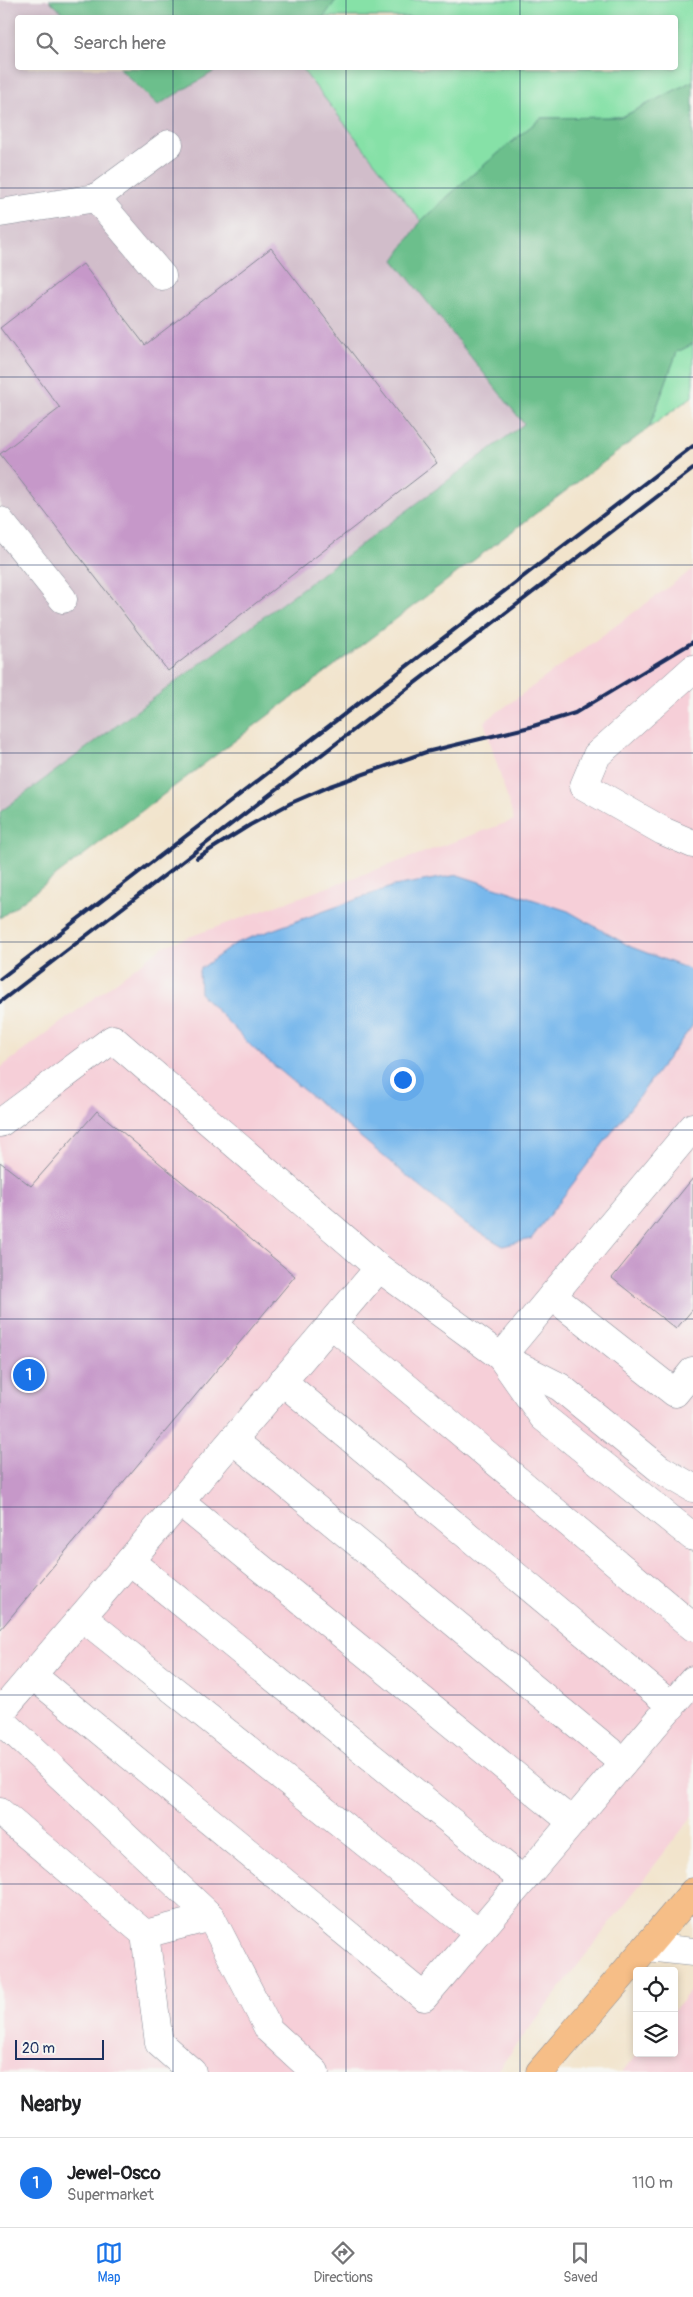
<!DOCTYPE html>
<style>
body{margin:0;font-family:Pangolin,sans-serif;background:#f2f2f2;color:#202124}
.controls{position:absolute;right:15px;bottom:15px;display:grid;overflow:hidden;border-radius:5px;box-shadow:0 2px 8px #0003}
.controls button{width:45px;height:45px;display:grid;place-items:center;padding:0;border:0;border-bottom:1px solid #e0e0e0;background:#fff;color:#202124;font:25px sans-serif}
.scale{position:absolute;left:15px;bottom:12px;width:89px;box-sizing:border-box;padding-left:5px;border:2px solid #1b2f5e;border-top:0;font-size:14px;line-height:18px;white-space:nowrap;color:#1b2f5e;-webkit-text-stroke:4px #f6f6f2;paint-order:stroke}
.you{position:absolute;left:402px;top:1079px;width:18px;height:18px;margin:-12px;border:4px solid #fff;border-radius:50%;background:#1a73e8;box-shadow:0 0 0 8px #1a73e833}
.badge{display:grid;place-items:center;width:32px;height:32px;border-radius:50%;background:#1a73e8;color:#fff;font-size:16px;font-weight:700}
.pin{position:absolute;translate:-50% -50%;border:2px solid #fff;box-shadow:0 1px 5px #0006}
.list{margin:0;padding:0;list-style:none}
h2{display:flex;justify-content:space-between;align-items:center;height:65px;margin:0;padding:0 20px;font-size:21px}
h2 small{font-size:16px;font-weight:400;color:#757577}
.list li{display:grid;grid-template-columns:32px 1fr auto;gap:15px;align-items:center;box-sizing:border-box;height:90px;padding:0 20px;border-top:1px solid #e0e0e0}
.list b{display:block;font-size:19px;white-space:nowrap}
.list p{margin:0;font-size:16px;white-space:nowrap;color:#757577}
.list em{font-size:16px;font-style:normal;color:#757577}
.icon{flex:none;width:28px;height:28px;fill:none;stroke:currentColor;stroke-width:2;stroke-linecap:round;stroke-linejoin:round}
.map{position:relative;flex:none;width:693px;height:2072px;overflow:hidden}
.search{position:absolute;background:#fff;box-shadow:0 2px 8px #0003;left:15px;right:15px;top:15px;height:55px;display:flex;align-items:center;gap:12px;box-sizing:border-box;padding:0 18px;border-radius:5px;color:#757577;font-size:19px}
.sheet{height:155px;background:#fff}
nav{display:flex;justify-content:space-around;align-items:center;box-sizing:border-box;height:70px;border-top:1px solid #e0e0e0;background:#fff;font-size:14px;color:#757577}
nav a{display:grid;justify-items:center;gap:2px}
nav .on{color:#1a73e8}
.map>svg:first-child{display:block}
</style>
<div class="map">
<svg width="693" height="2072" viewBox="0 0 693 2072">
<rect width="100%" height="100%" fill="#f6f6f2"/>
<filter id="ink" filterUnits="userSpaceOnUse"><feTurbulence type="fractalNoise" baseFrequency=".02" numOctaves="2"/><feDisplacementMap in="SourceGraphic" scale="10" xChannelSelector="R" yChannelSelector="G"/><feConvolveMatrix kernelMatrix="1 2 1 2 8 2 1 2 1" color-interpolation-filters="sRGB"/></filter>
<filter id="wash" filterUnits="userSpaceOnUse"><feTurbulence type="fractalNoise" baseFrequency=".0096" numOctaves="4" result="noise"/><feDisplacementMap in="SourceGraphic" scale="20" xChannelSelector="R" yChannelSelector="G"/><feGaussianBlur stdDeviation="1.12" result="paint"/><feColorMatrix in="noise" values="0 0 0 0 0 0 0 0 0 0 0 0 0 0 0 0 0 1.4 0 .05"/><feComposite in="paint" operator="in"/></filter>
<g filter="url(#wash)">
<rect width="100%" height="100%" fill="#f2e4cc"/>
<g fill="#f6cfd8">
<path d="M693,569v1246l-197,257h-496v-1004l164,-122 350,-126 -30,-98z"/>
<path d="M693,1988v84h-71l16,-19h36v-43z"/>
</g>
<path fill="#d1bdca" d="M0,0h49l18,17 -49,1v50h101l39,37 62,-37h81l120,153 -27,39 130,164 -524,388z"/>
<g fill="#86e1a7" stroke="#508882">
<path d="M336,0h357v81l-71,36 -81,1 -75,62 -45,41 -120,-153h375v-50l-353,-1z"/>
<path d="M693,344v52l-44,32 28,-76z"/>
</g>
<g fill="#6cbf8c" stroke="#447775">
<path d="M49,0h287l-13,18 -256,-1z"/>
<path d="M119,68h101l-62,37z"/>
<path d="M693,81v263l-16,8 -28,76 -649,490v-106l524,-388 -130,-164 27,-39 45,-41 75,-62 81,-1z"/>
</g>
<path fill="#78b8ec" stroke="#4a74a5" d="M458,875l110,36 63,36 58,22 4,6v50l-162,214 -28,7 -38,-22 -212,-176 -53,-55 -1,-23 37,-27 158,-57z"/>
<g id="blocks">
<g fill="#c698c9">
<path d="M271,248l166,215 -269,208 -168,-217 60,-46 -60,-80 83,-64 62,81z"/>
<path d="M97,1111l198,165 -295,354v-468l31,24z"/>
<path d="M693,1178v131l-17,20 -64,-51z"/>
</g>
</g>
</g>
<g filter="url(#ink)">
<use href="#blocks" fill-opacity="0" stroke="#868a95" stroke-width="1"/>
<g fill="none" stroke-linecap="round" stroke-linejoin="round">
<defs>
<g id="minor">
<path d="M96,198l66,78"/>
<path d="M0,213l96,-15 73,-54"/>
<path d="M0,521l63,78"/>
<path d="M693,669l-96,86 -13,31 79,45 30,13"/>
<path d="M0,1123l113,-84 266,229"/>
<path d="M552,1296l123,97 18,-22"/>
<path d="M331,1324l362,303"/>
<path d="M501,1357l192,-230"/>
<path d="M503,1360l40,57 150,120"/>
<path d="M282,1381l390,325"/>
<path d="M233,1440l390,322"/>
<path d="M180,1502l392,320"/>
<path d="M130,1561l393,319"/>
<path d="M82,1617l396,316"/>
<path d="M32,1675l392,322 269,-317"/>
<path d="M0,1713l379,-445 122,89 59,30 100,82 33,19"/>
<path d="M0,1719l211,198 58,113 46,42"/>
<path d="M0,1812l145,122 14,109 33,29"/>
<path d="M145,1934l66,-17"/>
<path d="M647,1947l46,5"/>
</g>
<path id="major" d="M540,2072l153,-180"/>
</defs>
<use href="#minor" stroke="#868a95" stroke-width="29"/>
<use href="#major" stroke="#868a95" stroke-width="29"/>
<use href="#minor" stroke="#fff" stroke-width="28"/>
<use href="#major" stroke="#f6be87" stroke-width="28"/>
<g stroke="#1b2f5e" stroke-width="4">
<path d="M197,858l53,-33 41,-22 39,-17 96,-34 104,-25 45,-14 118,-71"/>
<path d="M0,979l693,-533"/>
<path d="M0,1002l693,-533"/>
</g>
</g>
</g>
<path fill="none" stroke="#1b2f5e" stroke-width="1" stroke-opacity="0.55" d="M173,0v18M346,0v18M520,0v18M173,68v2004M346,68v2004M520,68v2004M0,188h693M0,377h693M0,565h693M0,753h693M0,942h693M0,1130h693M0,1319h693M0,1507h693M0,1695h693M0,1884h693"/>
</svg>
<div class="controls">
<button><svg class="icon" aria-label="locate" viewBox="0 0 24 24"><circle cx="12" cy="12" r="6"/><path d="M12 2v4M12 18v4M2 12h4M18 12h4"/></svg></button>
<button><svg class="icon" aria-label="layers" viewBox="0 0 24 24"><path d="M12 4l9 5-9 5-9-5zM3 14l9 5 9-5"/></svg></button>
</div>
<div class="scale">20 m</div>
<div class="you"></div>
<div class="pin badge" style="left:29px;top:1375px">1</div>
<div class="search"><svg class="icon" aria-label="search" viewBox="0 0 24 24"><circle cx="10" cy="10" r="6"/><path d="M15 15l6 6"/></svg>Search here</div>
</div>
<section class="sheet">
<h2>Nearby<small></small></h2>
<ul class="list">
<li><span class="badge">1</span><div><b>Jewel-Osco</b><p>Supermarket</p></div><em>110 m</em></li>
</ul>
</section>
<nav>
<a class="on"><svg class="icon" aria-label="map" viewBox="0 0 24 24"><path d="M3 6l6-2 6 2 6-2v14l-6 2-6-2-6 2zM9 4v14M15 6v14"/></svg>Map</a>
<a><svg class="icon" aria-label="directions" viewBox="0 0 24 24"><path d="M12 3l9 9-9 9-9-9zM9 14v-3h6M13 9l2 2-2 2"/></svg>Directions</a>
<a><svg class="icon" aria-label="saved" viewBox="0 0 24 24"><path d="M7 4h10v16l-5-4-5 4z"/></svg>Saved</a>
</nav>
